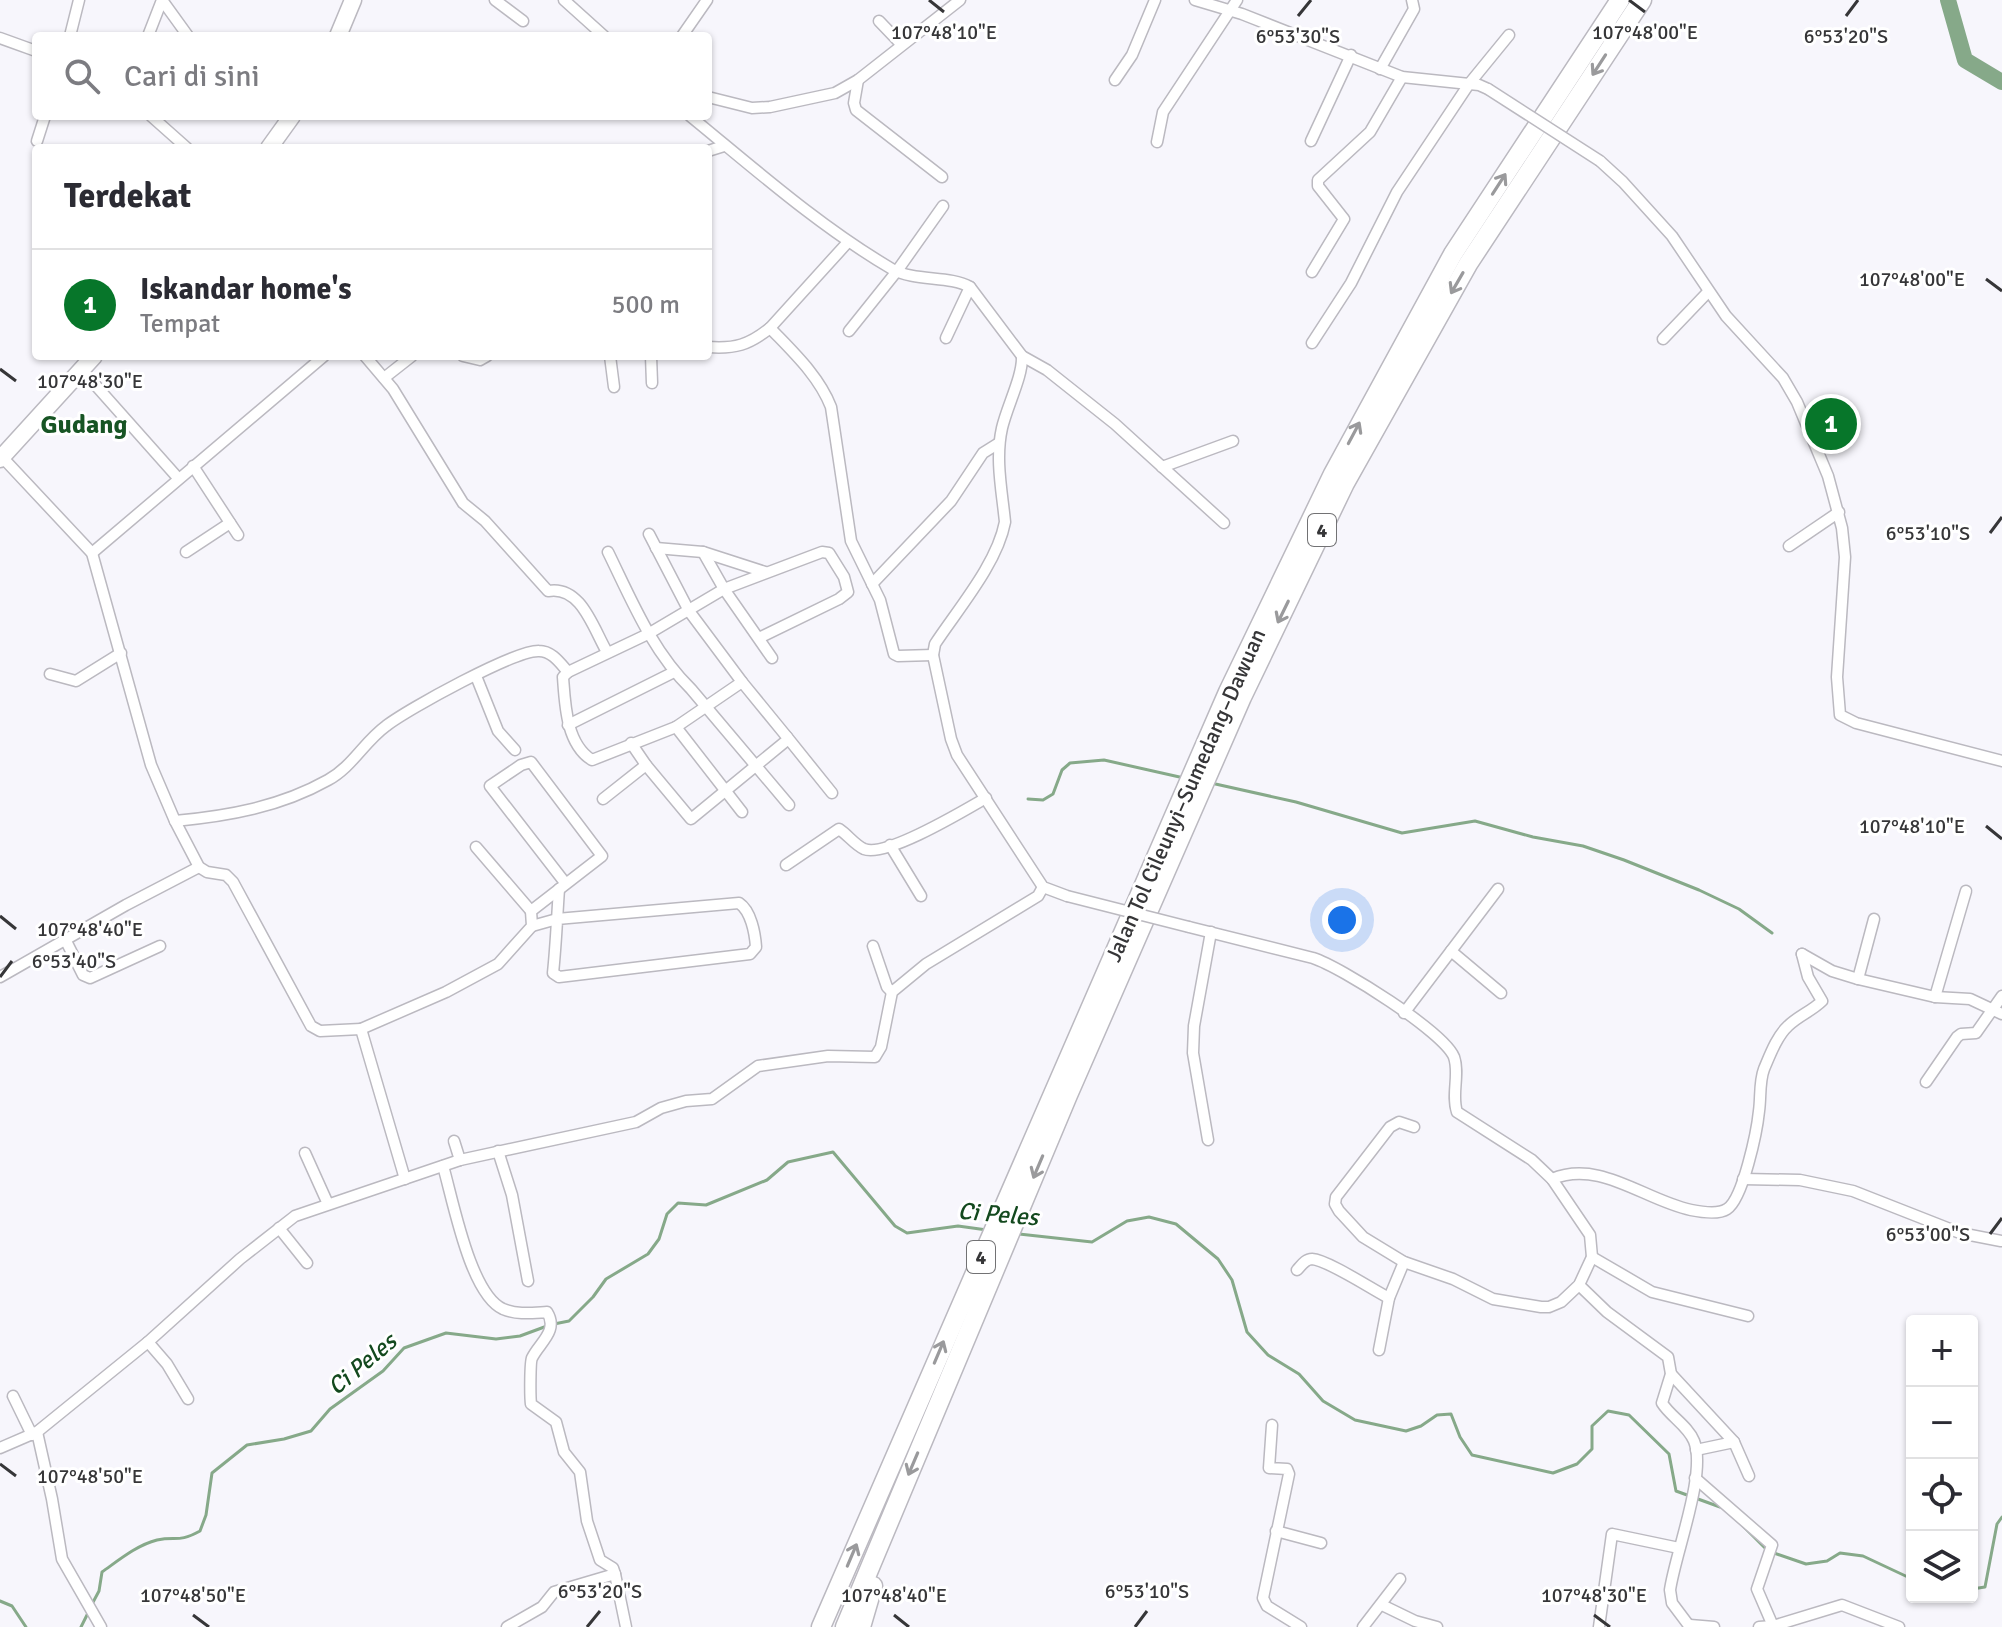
<!DOCTYPE html>
<html lang="id">
<meta charset="utf-8">
<style>
body{margin:0;font-family:Signika,sans-serif;background:#f7f7f7;color:#2b2b33}
.controls{position:absolute;right:24px;bottom:24px;display:grid;overflow:hidden;border-radius:8px;box-shadow:0 2px 6px #0004}
.controls button{width:72px;height:72px;display:grid;place-items:center;padding:0;border:0;border-bottom:2px solid #e1e1e2;background:#fff;color:#2b2b33;font:40px sans-serif}
.you{position:absolute;left:1342px;top:920px;width:28px;height:28px;margin:-20px;border:6px solid #fff;border-radius:50%;background:#1a73e8;box-shadow:0 0 0 12px #1a73e833}
.badge{display:grid;place-items:center;width:52px;height:52px;border-radius:50%;background:#07762a;color:#fff;font-size:26px;font-weight:700}
.pin{position:absolute;translate:-50% -50%;border:4px solid #fff;box-shadow:0 2px 8px #0006}
.list{margin:0;padding:0;list-style:none}
h2{display:flex;justify-content:space-between;align-items:center;height:104px;margin:0;padding:0 32px;font-size:34px}
h2 small{font-size:26px;font-weight:400;color:#7c7c81}
.list li{display:grid;grid-template-columns:52px 1fr auto;gap:24px;align-items:center;box-sizing:border-box;height:112px;padding:0 32px;border-top:2px solid #e1e1e2}
.list b{display:block;font-size:30px;white-space:nowrap}
.list p{margin:0;font-size:26px;white-space:nowrap;color:#7c7c81}
.list em{font-size:26px;font-style:normal;color:#7c7c81}
.icon{flex:none;width:44px;height:44px;fill:none;stroke:currentColor;stroke-width:2;stroke-linecap:round;stroke-linejoin:round}
.map{position:relative;flex:none;width:2002px;height:1627px;overflow:hidden}
.search{position:absolute;background:#fff;box-shadow:0 2px 6px #0004;left:32px;top:32px;width:680px;height:88px;display:flex;align-items:center;gap:20px;box-sizing:border-box;padding:0 28px;border-radius:8px;color:#7c7c81;font-size:30px}
.panel{position:absolute;background:#fff;box-shadow:0 2px 6px #0004;left:32px;top:144px;width:680px;height:216px;border-radius:8px}
.map>svg:first-child{display:block}
</style>
<div class="map">
<svg width="2002" height="1627" viewBox="0 0 2002 1627">
<rect width="100%" height="100%" fill="#f7f6fc"/>
<g fill="none" stroke-linecap="round" stroke-linejoin="round">
<g stroke="#86a989" stroke-width="3">
<path d="M1211,783l85,19 106,31 73,-12 58,16 50,9 41,14 75,30 40,19 33,24"/>
<path d="M1028,799l15,1 10,-6 9,-24 8,-7 34,-3 80,18"/>
<path d="M1019,1234l73,8 35,-21 22,-4 27,7 42,35 14,21 15,52 21,23 31,19 24,27 32,19 51,11 15,-5 16,-11 14,-1 9,23 12,18 81,18 24,-9 15,-15v-23l16,-15 21,4 40,39 7,37 44,16"/>
<path d="M554,1324l15,-3 24,-24 13,-18 42,-25 11,-15 8,-25 11,-11 28,2 61,-25 21,-18 45,-10 62,74 12,7 51,-7 29,4"/>
<path d="M1741,1524l26,26"/>
<path d="M1774,1553l32,11 21,-3 13,-8 23,3 49,23"/>
<path d="M1972,1589l13,-2 12,-63 5,-7"/>
<path d="M0,1601l12,5 14,21"/>
<path d="M91,1606l8,-15 3,-19c17,-12 35,-27 55,-32 20,-4 21,3 43,-9l6,-16 6,-42 35,-28 37,-6 27,-8 19,-22 53,-38 21,-23 42,-15 50,6 24,-3 27,-10"/>
<path d="M81,1627l7,-14"/>
</g>
<path stroke="#86a989" stroke-width="16" d="M1948,0l17,60 37,22"/>
<defs>
<g id="minor">
<path d="M162,0l26,36"/>
<path d="M495,0l28,21"/>
<path d="M564,0l40,36"/>
<path d="M1195,0l47,14 160,63 77,8 9,4"/>
<path d="M879,21l22,23"/>
<path d="M70,36l9,-36"/>
<path d="M148,36l14,-36"/>
<path d="M682,36l25,-36"/>
<path d="M0,38l36,13"/>
<path d="M1380,69l34,-60 -2,-9"/>
<path d="M858,80l-4,23 2,7 86,67"/>
<path d="M1115,80l17,-25 23,-55"/>
<path d="M708,97l44,11 18,-1 65,-14 23,-13 102,-80"/>
<path d="M151,116l36,32"/>
<path d="M690,116c66,54 129,110 202,153 23,13 57,6 78,18l52,69 25,14 68,54 109,99"/>
<path d="M37,141l8,-25"/>
<path d="M1311,141l40,-86"/>
<path d="M1157,142l6,-30 74,-112"/>
<path d="M708,151l16,-5"/>
<path d="M1600,161l23,21 49,54 54,80 57,62 14,24 31,74 14,52 3,29 -8,120 3,38 16,8 146,38"/>
<path d="M1312,272l32,-53 -26,-33v-6l52,-48 32,-55"/>
<path d="M770,328c23,24 49,48 61,79l20,134 29,59 14,54 4,2 35,-1"/>
<path d="M849,331l48,-60 46,-65"/>
<path d="M946,338l24,-51"/>
<path d="M1663,339l45,-47"/>
<path d="M1312,343l39,-60 46,-91 72,-108 40,-49"/>
<path d="M708,347c27,2 41,-2 62,-19l78,-86"/>
<path d="M365,356l28,33 70,114 22,18 63,70c33,-6 45,37 59,61"/>
<path d="M463,356l17,4 7,-4"/>
<path d="M610,356l4,31"/>
<path d="M651,356l1,27"/>
<path d="M1022,356c1,20 -15,50 -20,72 -7,31 0,63 3,94 -8,42 -47,87 -70,122l-2,11 18,84 6,16 86,132 24,9"/>
<path d="M82,370l96,108"/>
<path d="M384,378l28,-22"/>
<path d="M2,457l90,96 59,212 24,56 24,46 8,5 19,3 7,7 78,144 9,5 41,-2 44,150"/>
<path d="M193,466l45,69"/>
<path d="M1162,467l71,-26"/>
<path d="M1789,546l50,-34"/>
<path d="M656,548l47,4 62,20"/>
<path d="M186,552l44,-29"/>
<path d="M608,552c24,49 44,99 83,137l98,116"/>
<path d="M703,552l21,37 48,69"/>
<path d="M92,553l232,-197"/>
<path d="M872,584l79,-83 32,-48 16,-10"/>
<path d="M568,672l-5,5c2,27 3,67 29,83l84,-33 66,-45"/>
<path d="M50,674l26,7 45,-28"/>
<path d="M476,676l22,55 17,19"/>
<path d="M568,725l106,-53"/>
<path d="M676,727l66,85"/>
<path d="M787,737l45,56"/>
<path d="M631,743l15,22 45,54 95,-78 1,-4 -45,-55 -53,-71 -40,-77"/>
<path d="M603,799l43,-34"/>
<path d="M175,821c53,-5 105,-14 153,-41 24,-13 36,-38 58,-54 22,-17 129,-76 153,-75 13,0 21,12 29,21l80,-38 76,-45 98,-37 7,1 15,24 4,15 -9,7 -80,39"/>
<path d="M890,845l31,51"/>
<path d="M476,847l55,64"/>
<path d="M786,865l53,-36c9,6 16,16 25,20 22,9 101,-39 122,-51"/>
<path d="M532,926l25,-7 182,-16c12,8 16,30 17,44l-6,7 -191,23 -6,-4c3,-28 4,-56 6,-84"/>
<path d="M1189,927l124,31c28,9 131,74 141,99 6,17 -3,38 3,55l75,48 20,19 38,56 2,22 -13,28 -18,17 -12,5h-8l-48,-8 -40,-20 -49,-17 -41,-25 -24,-26 -4,-7 1,-7 54,-70 9,-5 15,5"/>
<path d="M66,941l17,34 7,3 70,-32"/>
<path d="M873,946l14,41 5,5"/>
<path d="M1451,951l50,42"/>
<path d="M1802,954l30,17 26,8 77,18 35,2 32,15"/>
<path d="M0,977l126,-72 73,-38"/>
<path d="M1858,979l16,-60"/>
<path d="M1935,997l31,-106"/>
<path d="M1404,1013l94,-124"/>
<path d="M361,1029l85,-37 52,-28 34,-38 -1,-15 71,-55 -71,-94 -10,3 -31,21 76,98"/>
<path d="M1926,1082l31,-45 4,-3 15,-1 26,-37"/>
<path d="M1208,1140l-15,-87 1,-27 17,-94"/>
<path d="M454,1141l6,19"/>
<path d="M498,1151l14,44 16,86"/>
<path d="M305,1153l23,51"/>
<path d="M443,1166c10,34 27,128 60,143 15,6 28,4 44,3 12,19 -8,31 -15,46 -2,4 -2,39 -1,46l25,18 8,30 16,20 7,49 13,39 13,8 2,6 11,53"/>
<path d="M1552,1179c48,-20 92,21 139,31 10,2 27,5 36,-1 16,-10 30,-78 32,-98 2,-13 0,-29 5,-42 6,-14 13,-33 24,-43 10,-10 24,-15 34,-25l-14,-24 -6,-23"/>
<path d="M1743,1179l57,1 53,11 107,42 41,8"/>
<path d="M279,1228l28,35"/>
<path d="M1592,1257l60,35 96,24"/>
<path d="M1297,1270c4,-4 8,-11 15,-11 16,1 61,31 77,39"/>
<path d="M1579,1285l28,27 61,45 3,17 -9,29c8,13 26,23 32,38 13,32 -19,113 -24,149l2,13 18,24"/>
<path d="M148,1342l19,22 21,35"/>
<path d="M1379,1350l10,-52 15,-36"/>
<path d="M1671,1374l63,68 15,34"/>
<path d="M13,1396l19,39"/>
<path d="M1272,1425l-3,43 18,1 2,5 -26,124 4,8 34,21"/>
<path d="M37,1432l15,67 10,60 39,68"/>
<path d="M0,1448l37,-16 111,-90 92,-83 55,-43 165,-56 176,-38 25,-14 25,-7 26,-2 46,-33 70,-10 47,1 6,-10 11,-55 34,-28 112,-68 5,-9"/>
<path d="M1696,1450l38,-8"/>
<path d="M1695,1478l77,67 -15,44 16,37"/>
<path d="M1276,1531l45,12"/>
<path d="M1382,1605l33,16 22,6"/>
<path d="M1690,1625l24,2"/>
<path d="M507,1627l35,-20 12,-15 61,-18"/>
<path d="M1363,1627l37,-48"/>
<path d="M1599,1627l13,-93 67,14"/>
<path d="M1759,1627l14,-1 69,-21 57,22"/>
</g>
<g id="trunk">
<path d="M338,36l15,-36"/>
<path d="M269,148l23,-32"/>
<path d="M0,459l94,-103"/>
</g>
<g id="motorway">
<path d="M821,1627l407,-935 105,-218 120,-220 167,-254"/>
<path d="M845,1627l223,-532 174,-398 103,-214 123,-219 174,-264"/>
<path d="M861,1627l12,-41"/>
</g>
</defs>
<use href="#minor" stroke="#bbb9c0" stroke-width="13"/>
<use href="#trunk" stroke="#bbb9c0" stroke-width="19"/>
<use href="#motorway" stroke="#bbb9c0" stroke-width="21"/>
<use href="#minor" stroke="#fff" stroke-width="10"/>
<use href="#trunk" stroke="#fff" stroke-width="16"/>
<use href="#motorway" stroke="#fff" stroke-width="18"/>
<defs>
<g id="minor-bridge">
<path d="M1488,89l112,72"/>
<path d="M1067,896l122,31"/>
</g>
</defs>
<use href="#minor-bridge" stroke="#bbb9c0" stroke-width="13" stroke-linecap="butt"/>
<use href="#minor-bridge" stroke="#fff" stroke-width="10"/>
</g>
<defs><path id="oneway-shaft" d="M-6 0H5M1.5-3L5.5 0L1.5 3" fill="none" stroke-width="1.6" stroke-linecap="round" stroke-linejoin="round" transform="scale(2)"/></defs>
<g stroke="#9a9a9c">
<use href="#oneway-shaft" transform="translate(1599 65) rotate(123)"/>
<use href="#oneway-shaft" transform="translate(1499 184) rotate(-57)"/>
<use href="#oneway-shaft" transform="translate(1457 283) rotate(120)"/>
<use href="#oneway-shaft" transform="translate(1354 433) rotate(-62)"/>
<use href="#oneway-shaft" transform="translate(1283 612) rotate(116)"/>
<use href="#oneway-shaft" transform="translate(1038 1167) rotate(113)"/>
<use href="#oneway-shaft" transform="translate(939 1352) rotate(-67)"/>
<use href="#oneway-shaft" transform="translate(913 1464) rotate(113)"/>
<use href="#oneway-shaft" transform="translate(852 1555) rotate(-67)"/>
</g>
<path fill="none" stroke="#363638" stroke-width="3" d="M929,0l15,12M1629,0l16,12M1298,16l13,-16M1846,16l12,-16M1986,279l16,12M0,369l16,12M1990,533l12,-16M1986,826l16,13M0,916l16,13M0,977l12,-16M1990,1234l12,-16M0,1464l16,12M193,1615l16,12M894,1615l15,12M1594,1615l16,12M587,1627l13,-16M1135,1627l12,-16"/>
<g text-anchor="middle" stroke-width="6" stroke-linejoin="round" paint-order="stroke">
<g fill="#fff" stroke="#727274" stroke-width="2">
<rect x="1308" y="514" width="28" height="32" rx="6"/>
<rect x="967" y="1241" width="28" height="32" rx="6"/>
</g>
<g font-size="20" font-weight="bold" fill="#363638">
<text x="1322" y="537">4</text>
<text x="981" y="1264">4</text>
</g>
<g font-size="22" fill="#363638" stroke="#fff">
<text transform="translate(1185 795) rotate(-66)" y="8">Jalan Tol Cileunyi–Sumedang–Dawuan</text>
</g>
<g font-size="24" font-style="italic" fill="#13491e" stroke="#fff">
<text transform="translate(998 1214) rotate(5)" y="8">Ci Peles</text>
<text transform="translate(362 1364) rotate(-40)" y="8">Ci Peles</text>
</g>
<g font-size="26" font-weight="bold" fill="#175424" stroke="#fff">
<text x="84" y="433">Gudang</text>
</g>
</g>
<g font-size="20" text-anchor="middle" fill="#363638" stroke="#fff" stroke-width="6" stroke-linejoin="round" paint-order="stroke">
<text x="944" y="39">107°48'10"E</text>
<text x="1645" y="39">107°48'00"E</text>
<text x="1298" y="43">6°53'30"S</text>
<text x="1846" y="43">6°53'20"S</text>
<text x="1912" y="286">107°48'00"E</text>
<text x="90" y="388">107°48'30"E</text>
<text x="1928" y="540">6°53'10"S</text>
<text x="1912" y="833">107°48'10"E</text>
<text x="90" y="936">107°48'40"E</text>
<text x="74" y="968">6°53'40"S</text>
<text x="1928" y="1241">6°53'00"S</text>
<text x="90" y="1483">107°48'50"E</text>
<text x="600" y="1598">6°53'20"S</text>
<text x="1147" y="1598">6°53'10"S</text>
<text x="193" y="1602">107°48'50"E</text>
<text x="894" y="1602">107°48'40"E</text>
<text x="1594" y="1602">107°48'30"E</text>
</g>
</svg>
<div class="controls">
<button>+</button>
<button>−</button>
<button><svg class="icon" aria-label="locate" viewBox="0 0 24 24"><circle cx="12" cy="12" r="6"/><path d="M12 2v4M12 18v4M2 12h4M18 12h4"/></svg></button>
<button><svg class="icon" aria-label="layers" viewBox="0 0 24 24"><path d="M12 4l9 5-9 5-9-5zM3 14l9 5 9-5"/></svg></button>
</div>
<div class="you"></div>
<div class="pin badge" style="left:1831px;top:424px">1</div>
<div class="search"><svg class="icon" aria-label="search" viewBox="0 0 24 24"><circle cx="10" cy="10" r="6"/><path d="M15 15l6 6"/></svg>Cari di sini</div>
<section class="panel">
<h2>Terdekat<small></small></h2>
<ul class="list">
<li><span class="badge">1</span><div><b>Iskandar home's</b><p>Tempat</p></div><em>500 m</em></li>
</ul>
</section>
</div>
